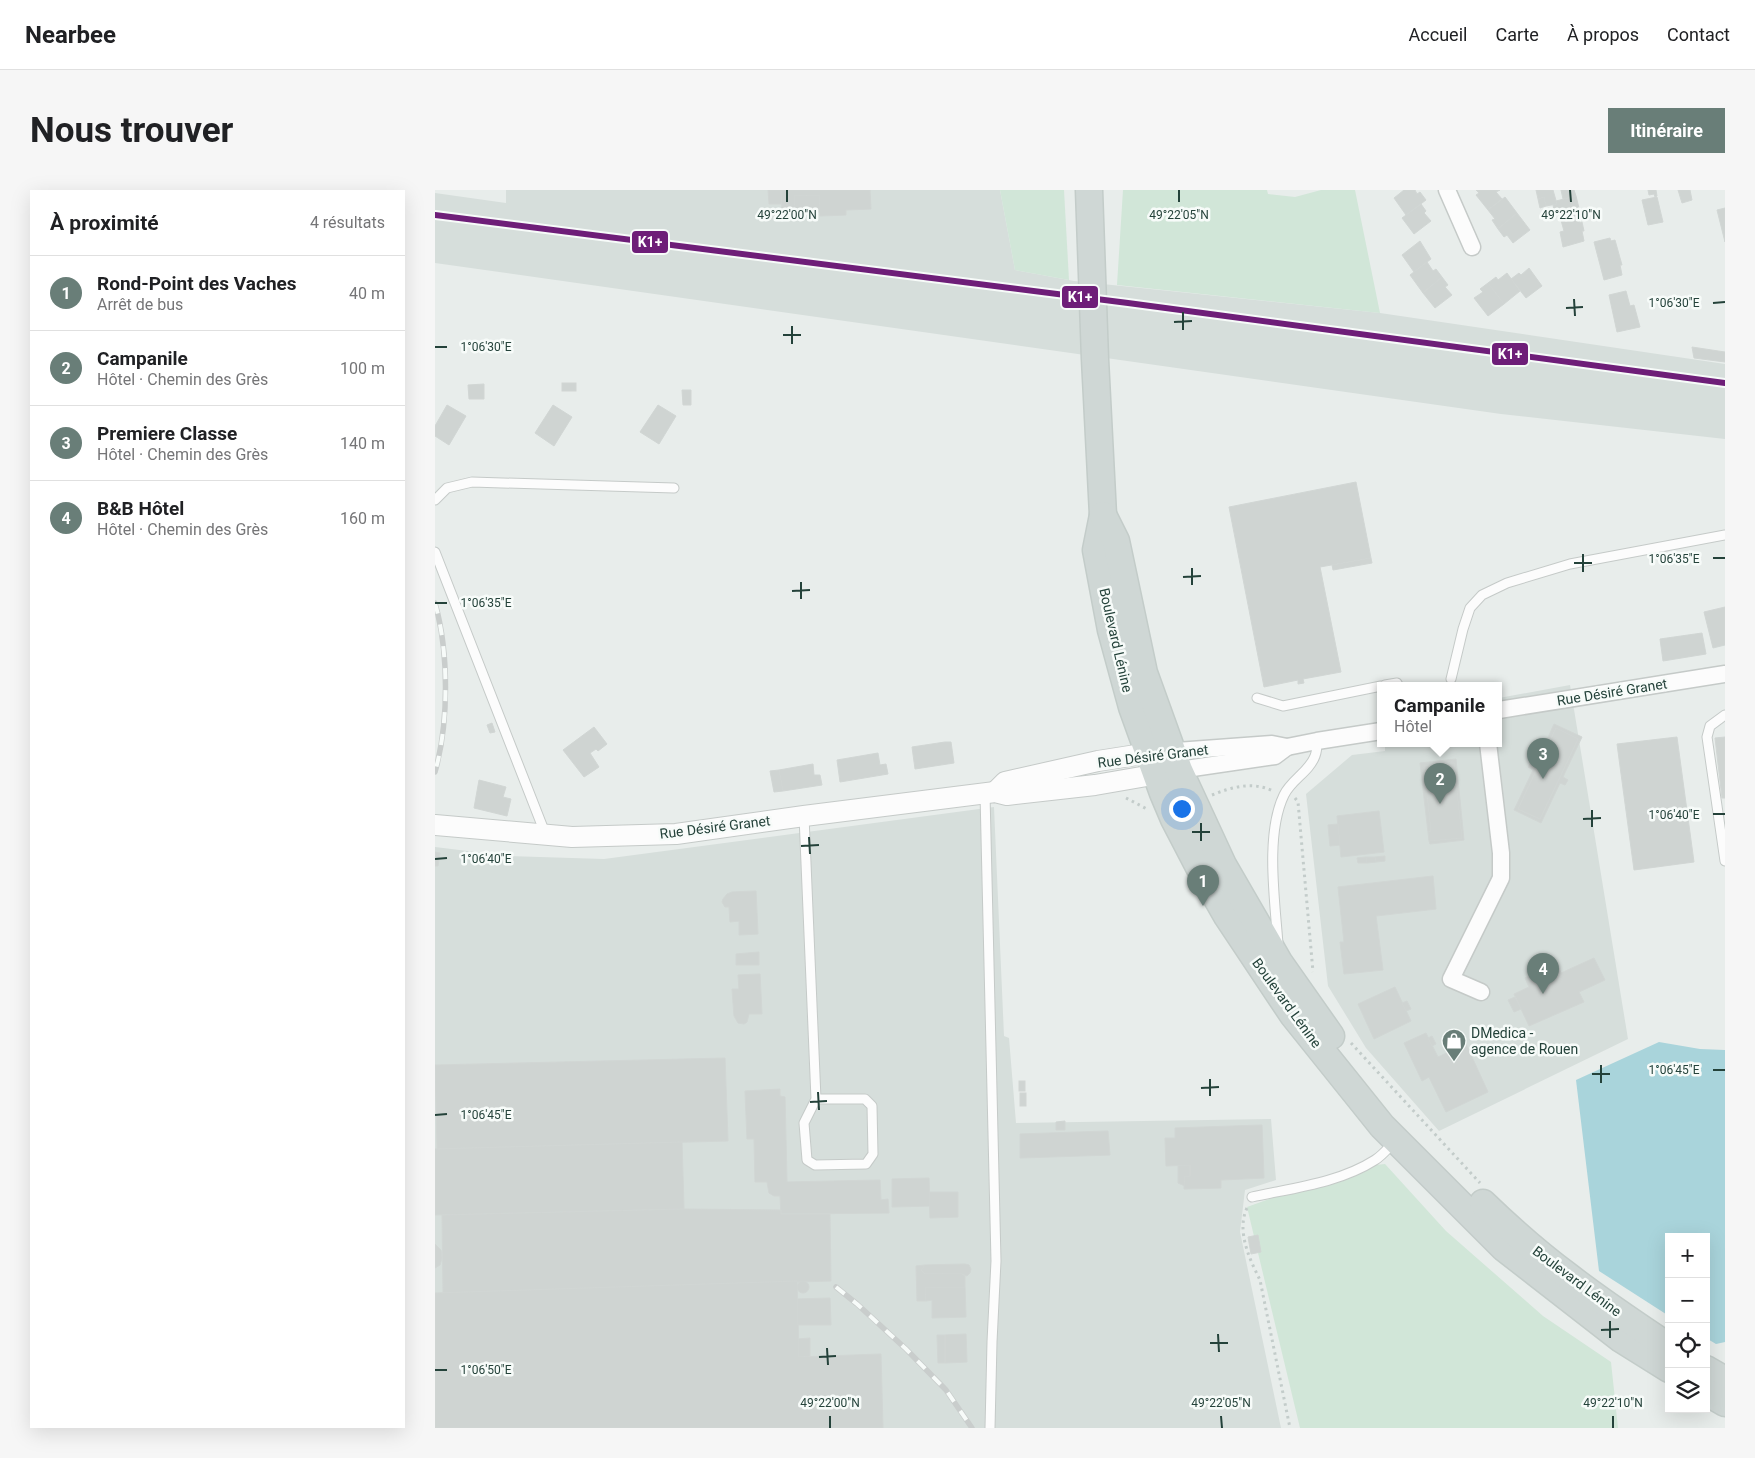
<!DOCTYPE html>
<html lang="fr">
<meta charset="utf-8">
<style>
body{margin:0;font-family:Roboto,sans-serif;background:#f6f6f6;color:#202124}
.controls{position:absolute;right:15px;bottom:15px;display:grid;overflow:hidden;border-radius:0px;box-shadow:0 5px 20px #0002}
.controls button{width:45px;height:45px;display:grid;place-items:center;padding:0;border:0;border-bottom:1px solid #e0e0e0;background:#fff;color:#202124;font:25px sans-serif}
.you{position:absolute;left:746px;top:618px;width:18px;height:18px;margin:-12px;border:4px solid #fff;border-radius:50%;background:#1a73e8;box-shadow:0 0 0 8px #1a73e833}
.badge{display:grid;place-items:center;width:32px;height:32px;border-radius:50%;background:#697e78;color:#fff;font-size:16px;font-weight:700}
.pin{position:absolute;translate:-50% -41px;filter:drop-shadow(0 1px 2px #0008)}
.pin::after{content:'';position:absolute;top:26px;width:18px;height:15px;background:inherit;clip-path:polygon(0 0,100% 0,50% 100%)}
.popup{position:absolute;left:942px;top:492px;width:125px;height:65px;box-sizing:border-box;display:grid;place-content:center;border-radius:0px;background:#fff;filter:drop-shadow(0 1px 4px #0005);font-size:16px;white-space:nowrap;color:#757577}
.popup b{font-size:19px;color:#202124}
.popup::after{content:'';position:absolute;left:50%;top:100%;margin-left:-10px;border:10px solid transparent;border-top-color:#fff}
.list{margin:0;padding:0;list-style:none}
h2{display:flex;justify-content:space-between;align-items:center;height:65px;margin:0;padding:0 20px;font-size:21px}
h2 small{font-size:16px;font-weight:400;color:#757577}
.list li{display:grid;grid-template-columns:32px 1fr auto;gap:15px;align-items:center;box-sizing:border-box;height:75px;padding:0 20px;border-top:1px solid #e0e0e0}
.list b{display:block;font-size:19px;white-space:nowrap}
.list p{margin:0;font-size:16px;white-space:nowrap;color:#757577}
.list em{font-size:16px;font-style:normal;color:#757577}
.icon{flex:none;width:28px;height:28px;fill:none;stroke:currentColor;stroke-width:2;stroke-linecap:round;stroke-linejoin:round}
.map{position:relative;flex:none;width:1290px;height:1238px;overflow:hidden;border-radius:0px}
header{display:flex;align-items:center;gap:30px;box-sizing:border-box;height:70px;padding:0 25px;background:#fff;border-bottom:1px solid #e0e0e0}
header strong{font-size:24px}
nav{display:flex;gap:28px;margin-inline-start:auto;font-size:18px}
.intro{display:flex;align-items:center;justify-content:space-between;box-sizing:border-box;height:120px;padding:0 30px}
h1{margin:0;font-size:35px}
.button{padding:12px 22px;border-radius:0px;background:#697e78;color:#fff;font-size:18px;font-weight:700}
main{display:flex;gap:30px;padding:0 30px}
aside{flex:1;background:#fff;border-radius:0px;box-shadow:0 5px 20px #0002}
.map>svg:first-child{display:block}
</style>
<header>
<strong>Nearbee</strong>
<nav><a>Accueil</a><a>Carte</a><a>À propos</a><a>Contact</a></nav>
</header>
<div class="intro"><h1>Nous trouver</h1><a class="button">Itinéraire</a></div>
<main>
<aside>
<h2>À proximité<small>4 résultats</small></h2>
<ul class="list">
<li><span class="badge">1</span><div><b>Rond-Point des Vaches</b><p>Arrêt de bus</p></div><em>40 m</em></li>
<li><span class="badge">2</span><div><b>Campanile</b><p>Hôtel · Chemin des Grès</p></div><em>100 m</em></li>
<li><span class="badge">3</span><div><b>Premiere Classe</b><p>Hôtel · Chemin des Grès</p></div><em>140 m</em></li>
<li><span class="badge">4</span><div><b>B&amp;B Hôtel</b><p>Hôtel · Chemin des Grès</p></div><em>160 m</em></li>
</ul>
</aside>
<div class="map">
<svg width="1290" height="1238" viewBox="0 0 1290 1238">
<rect width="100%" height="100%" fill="#e8edeb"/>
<g fill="#d6dedb">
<path d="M71,0h494l15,80 59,11 306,32 345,51v75l-224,-25 -1066,-151v-70l71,10z"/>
<path d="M1135,495l58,354 -189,92 -73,-83 -38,-62 -22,-192 46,-39 33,-4v-8h114v-45z"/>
<path d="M559,617l10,229 5,2 7,85 255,-4 5,61 -31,10 -5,42 41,196h-846v-581l73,9 96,3z"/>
</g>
<g fill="#d1e6d8">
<path d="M565,0h64l5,90 -54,-10z"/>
<path d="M688,0h144l1,4 27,3 26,-7h34l25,123 -263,-28z"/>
<path d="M950,974l61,67 97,85 68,46 7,66h-318l-53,-221 110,-40z"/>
</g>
<path fill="#a9d4db" d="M1224,852l41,7 25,1v292l-9,2 -10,-6v-101h-37v79l-70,-45 -23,-191z"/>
<g fill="#cfd4d2" stroke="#d1d6d4" fill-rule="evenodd">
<path d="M333,0h13l1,14h-13z"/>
<path d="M346,0h89l1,19 -25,1v5l-26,1 -1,-21 -25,1 1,17 -13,1z"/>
<path d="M969,0h11l2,4 3,-2 6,8 -20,15 -12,-17z"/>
<path d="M1041,0h24l-4,2 6,7 -14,11 -12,-15 3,-2z"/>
<path d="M1101,0h17l4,14 -11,2 -2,-9 -6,2z"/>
<path d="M1126,0h13l2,6 -13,3z"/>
<path d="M1213,0h8l1,6 -2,1 -1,-3 -5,1z"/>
<path d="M1243,0h12l2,10 -10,3z"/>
<path d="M384,5l1,17 -25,1 -1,-17z"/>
<path d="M1141,6l3,12 -3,1 4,14 2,-1 2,9h-2l2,10 -21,6 -3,-15 4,-1 -5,-18 -4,1 -2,-9 4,-1 -1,-3z"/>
<path d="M1070,7l12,16 -19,16 -6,-9 3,-1 -7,-9z"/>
<path d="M1109,7l2,9 -6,2 -2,-9z"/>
<path d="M1222,7l6,25 -15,3 -6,-25z"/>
<path d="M986,14l5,7 -2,2 7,8 -17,13 -12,-16z"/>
<path d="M1290,18v34l-8,-32z"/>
<path d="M1082,23l13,17 -17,13 -6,-8 -3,2 -6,-8z"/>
<path d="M1175,48l1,3 4,-1 7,25h-2l2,10 -18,5 -10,-38z"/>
<path d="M985,51l11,18 -17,13 -12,-17z"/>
<path d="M992,72l6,9 3,-2 6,8 -19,16 -13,-18z"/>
<path d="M1094,78l13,18 -16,12 -15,-19 8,-6 2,2z"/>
<path d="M1072,83l13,18 -16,13 -16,-21 8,-6 2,3z"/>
<path d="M1007,87l6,8 -3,2 7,8 -17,13 -12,-15z"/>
<path d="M1053,93l16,21 -16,12 -14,-18 9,-6 -3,-3z"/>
<path d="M1191,101l4,15 4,-1 6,22 -23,5 -8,-37z"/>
<path d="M1257,157l33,5v10l-31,-4z"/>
<rect x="127" y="193" width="14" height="8"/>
<path d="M49,194v15h-15l-1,-14z"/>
<path d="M247,200h9v15h-8z"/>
<path d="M12,215l19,11 -17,29 -14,-9v-10z"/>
<path d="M118,215l19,12 -18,29 -19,-13z"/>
<path d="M223,215l18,11 -17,28 -19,-12z"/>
<path d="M921,292l15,76 -51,9 21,105 -38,7 1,4 -6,1v-4l-34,7 -35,-180z"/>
<path d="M936,368l1,5 -39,7 -1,-5z"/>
<path d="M1290,417v38l-12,3 -9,-36z"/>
<path d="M1267,443l4,21 -43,7 -3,-22z"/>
<path d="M57,533l3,9 -5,1 -3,-8z"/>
<path d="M1119,534l28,13 -19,40 5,3 -3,5 -5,-2 -19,40 -27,-13 19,-40 -5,-3 3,-5 5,2zM1121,538l22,11 -38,80 -22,-10z"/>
<path d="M159,537l13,17 -9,7 -2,-2 -6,4 9,14 -15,10 -21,-27z"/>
<path d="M1121,538l22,11 -38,80 -22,-10z"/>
<path d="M1242,547l17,125 -60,8 -17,-126z"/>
<path d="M1290,547v61h-3l-7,-60z"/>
<path d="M510,552h6l3,21 -39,6 -3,-22z"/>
<path d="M443,563l2,12 6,-1 2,10 -48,8 -3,-22z"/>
<path d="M1021,569l8,81 -34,4 -1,-3 33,-3 -8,-75 -30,3 7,65 -3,1 -8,-69z"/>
<path d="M1019,573l8,75 -33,3 -1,-9 3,-1 -7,-65z"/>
<path d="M378,574l1,11h6l2,10 -39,6 -4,-21z"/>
<path d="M344,580l4,21 -9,1 -4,-21z"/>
<path d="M44,590l27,7 -3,10 8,2 -4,17 -33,-8z"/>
<path d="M944,621l5,41 -43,5 -4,-41z"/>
<path d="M903,634l2,21 -10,1 -2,-21z"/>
<path d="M0,662l5,1 -2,13h-3z"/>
<path d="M950,666v5l-9,1 -1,-5z"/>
<path d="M931,667l1,6h-9l-1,-5z"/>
<path d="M931,667h9l1,5 -9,1z"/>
<path d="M998,686l3,33 -60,7 7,54 -39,4 -4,-32h4l-6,-55z"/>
<path d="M321,701l2,43 -19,1v-14l-9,1 -1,-15h-4l-3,-5 1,-3 4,-5 5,-2z"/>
<path d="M324,762v13h-23v-11z"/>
<path d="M1159,768l11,22 -26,12 5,10 -55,24 -15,-32 15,-7 -4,-9 32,-14 4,9z"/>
<path d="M325,784l2,40h-13l-2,8 -3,2 -6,-1 -4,-7 -2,-27h7l-1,-14z"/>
<path d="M960,797l16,34 -37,18 -16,-35z"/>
<path d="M1080,807l6,12 -7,3 -6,-12z"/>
<path d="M972,811l4,8 -5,2 -4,-8z"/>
<path d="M991,843l12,24 28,-13 22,48 -42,20 -17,-35 -7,4 -18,-38z"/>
<path d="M997,846l4,8 -4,2 -4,-8z"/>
<path d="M290,868l3,83 -291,8 -2,-84z"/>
<rect x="584" y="891" width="6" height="10"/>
<path d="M345,899v7l5,1 2,85 93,-2 1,20 7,-1 1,14 -108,1 -1,-18h-6l-5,-3 -2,-11h-12l-1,-43h-7l-2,-48z"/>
<rect x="585" y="903" width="6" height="13"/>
<path d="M630,931v9h-9v-8z"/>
<path d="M827,935l2,53 -43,2v8l-37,1v-12l6,-1v-11l-24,1 -1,-28h10v-10z"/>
<path d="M673,941l2,24 -90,3v-24z"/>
<path d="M247,952l2,67 -249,6v-66z"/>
<path d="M755,975v11l-6,1 1,9 -7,-3v-17z"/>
<path d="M494,988l1,28 -38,1v-28z"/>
<path d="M494,1002h29v25l-28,1z"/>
<path d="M249,1019l97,1v4h49l1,67 -388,12 -1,-78z"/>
<path d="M823,1045l3,17 -10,2 -3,-17z"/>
<path d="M0,1054l6,6 1,8 -2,7 -5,3z"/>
<path d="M530,1074l4,1 2,4 -1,4 -3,3 -7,-3 -35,1 -4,-4 4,-5z"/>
<path d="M490,1075l-4,5 4,4 35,-1 5,3v11l-40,1 1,13h-9l-1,-35z"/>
<path d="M362,1091l2,76 82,-3 2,74h-448v-135z"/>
<circle cx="368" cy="1097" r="6"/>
<path d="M530,1097l1,30 -34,1v-18l-6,1 -1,-13z"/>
<path d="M395,1108l1,27h-33l-1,-26z"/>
<path d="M531,1144l1,28 -22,1v-28z"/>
<path d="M502,1145h8v28h-7z"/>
<path d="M375,1148v18l-11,1 -1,-18z"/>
</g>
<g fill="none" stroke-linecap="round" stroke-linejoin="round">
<defs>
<g id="service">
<path d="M0,310l12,-12 25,-6 202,6"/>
<path d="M0,362l110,281"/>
<path d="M1016,489l12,-50 7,-21 12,-13 25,-12 63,-19 155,-29"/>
<path d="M950,495l12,-2 1,2"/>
<path d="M822,508l26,8 98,-20"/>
<path d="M1290,525l-15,11 -3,11 18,124"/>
<path d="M550,604l11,467 -4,81 -2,86"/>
<path d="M369,626l12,283 -12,24 3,37 8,5 51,-1 7,-10 -1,-48 -7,-7h-49"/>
<path d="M843,754c-3,-43 -13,-110 6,-149 7,-15 25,-23 31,-39 2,-5 2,-11 2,-15"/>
<path d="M817,1007c41,-9 87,-14 123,-37 8,-5 14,-13 20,-19"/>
</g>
<g id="minor">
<path d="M1012,0l25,57"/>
<path d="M1064,520l226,-36"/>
<path d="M728,562l109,-8 15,3 30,-6 64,-10"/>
<path d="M744,580l96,-14 12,-9"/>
<path d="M1046,802l-30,-13 50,-101v-25l-13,-110"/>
</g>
<g id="tertiary">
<path d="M560,602l10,-10 93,-21 51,-8"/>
<path d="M0,635l137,12 104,-3 128,-18 191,-24 12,3 88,-10 75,-13"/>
</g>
<g id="primary">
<path d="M654,0l6,169 8,156 -7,35 15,80 21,77 31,86 11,26 25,48 28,49 66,99 89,111 122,122 117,91 48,30"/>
<path d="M668,325l13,26 28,132 35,97 44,95 33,57 23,40 52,74"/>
<path d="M1048,1013c27,26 55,51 85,73 32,25 67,48 101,71"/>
<path d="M1271,1179l19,11"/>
<path d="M1271,1202l19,11"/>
</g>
</defs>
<use href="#service" stroke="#c5cac8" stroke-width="11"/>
<use href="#minor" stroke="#c5cac8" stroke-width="19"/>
<use href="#tertiary" stroke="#c5cac8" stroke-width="22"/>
<use href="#primary" stroke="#c3ccc9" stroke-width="29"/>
<g stroke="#c3ccca" stroke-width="3" stroke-dasharray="2.5 4" stroke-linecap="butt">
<path d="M777,605c20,-8 40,-14 61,-4"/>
<path d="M691,608l21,11"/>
<path d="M860,608l3,4 15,170"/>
<path d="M916,853l129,140"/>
<path d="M812,1018c-11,23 3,52 13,72l30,148"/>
</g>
<use href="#service" stroke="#fcfcfc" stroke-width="9"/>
<use href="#minor" stroke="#fcfcfc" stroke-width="16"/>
<use href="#tertiary" stroke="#fcfcfc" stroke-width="20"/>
<use href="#primary" stroke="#cfd7d5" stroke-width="26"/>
<defs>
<g id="rail">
<path d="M0,413c14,49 14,120 0,169"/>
<path d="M401,1097l21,17 49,45 40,41 26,38"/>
</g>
</defs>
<use href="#rail" stroke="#c9cdcc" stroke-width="5.5"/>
<use href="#rail" stroke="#f7fbf9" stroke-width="4" stroke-dasharray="11" stroke-linecap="butt"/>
<defs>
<path id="rail-1" d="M0,25l693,88 597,80"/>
</defs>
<use href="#rail-1" stroke="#f7fbf9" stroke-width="10"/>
<use href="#rail-1" stroke="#6e1e78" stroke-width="6"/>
</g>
<path fill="none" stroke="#24423a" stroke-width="2" d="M352,0v12M744,0v12M1135,0l1,12M1139,109l1,17M1278,113l12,-1M1131,118l17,-1M748,122v18M739,132l18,-1M357,136v18M348,145h18M0,157h12M1148,364v18M1278,368h12M1139,373h18M757,378v17M748,387l18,-1M366,392v17M357,401l18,-1M0,413h12M1157,620v17M1278,624h12M1148,629l18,-1M766,633v18M757,642h18M374,647l1,17M366,656l18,-1M0,669l12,-1M1166,875v18M1278,880h12M1157,884h18M775,889v17M766,898l18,-1M383,902l1,18M375,912l17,-1M0,925l12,-1M1175,1131v17M1166,1140l18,-1M783,1144l1,18M775,1153h18M392,1158l1,17M384,1167l17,-1M0,1180h12M395,1226v12M786,1226l1,12M1178,1226v12"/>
<defs>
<symbol id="shop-pin" viewBox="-11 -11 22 30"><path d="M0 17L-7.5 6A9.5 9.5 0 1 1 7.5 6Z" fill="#697e78" stroke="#f7fbf9"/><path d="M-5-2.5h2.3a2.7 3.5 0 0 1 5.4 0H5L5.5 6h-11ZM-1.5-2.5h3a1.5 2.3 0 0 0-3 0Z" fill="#fff"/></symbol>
</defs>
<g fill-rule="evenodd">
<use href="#shop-pin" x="1005" y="837" width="28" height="38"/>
</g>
<g text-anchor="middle" stroke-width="5" stroke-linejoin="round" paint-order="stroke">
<g font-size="14" fill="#24423a" stroke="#f7fbf9">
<text transform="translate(681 450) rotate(77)" y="5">Boulevard Lénine</text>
<text transform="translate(1177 502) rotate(-9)" y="5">Rue Désiré Granet</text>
<text transform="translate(718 566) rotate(-7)" y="5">Rue Désiré Granet</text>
<text transform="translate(280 637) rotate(-7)" y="5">Rue Désiré Granet</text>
<text transform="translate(852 813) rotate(54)" y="5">Boulevard Lénine</text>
<text transform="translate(1142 1091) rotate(37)" y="5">Boulevard Lénine</text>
</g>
<g font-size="14" fill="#24423a" stroke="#f7fbf9" text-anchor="start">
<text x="1036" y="848">DMedica -<tspan x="1036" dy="16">agence de Rouen</tspan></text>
</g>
</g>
<g font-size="12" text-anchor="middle" fill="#24423a" stroke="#f7fbf9" stroke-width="5" stroke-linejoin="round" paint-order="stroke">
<text x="352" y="29">49°22'00"N</text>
<text x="744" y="29">49°22'05"N</text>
<text x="1136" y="29">49°22'10"N</text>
<text x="1239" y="117">1°06'30"E</text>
<text x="51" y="161">1°06'30"E</text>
<text x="1239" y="373">1°06'35"E</text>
<text x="51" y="417">1°06'35"E</text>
<text x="1239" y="629">1°06'40"E</text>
<text x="51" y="673">1°06'40"E</text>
<text x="1239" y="884">1°06'45"E</text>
<text x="51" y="929">1°06'45"E</text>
<text x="51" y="1184">1°06'50"E</text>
<text x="395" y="1217">49°22'00"N</text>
<text x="786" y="1217">49°22'05"N</text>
<text x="1178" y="1217">49°22'10"N</text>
</g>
<g stroke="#f7fbf9" stroke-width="2">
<rect x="196" y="40" width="38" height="24" rx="5" fill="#6e1e78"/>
<rect x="626" y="95" width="38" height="24" rx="5" fill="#6e1e78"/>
<rect x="1056" y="152" width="38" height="24" rx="5" fill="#6e1e78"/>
</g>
<g font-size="14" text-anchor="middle" font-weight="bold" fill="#fff">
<text x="215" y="57">K1+</text>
<text x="645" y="112">K1+</text>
<text x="1075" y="169">K1+</text>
</g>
</svg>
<div class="controls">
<button>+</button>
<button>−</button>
<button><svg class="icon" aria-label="locate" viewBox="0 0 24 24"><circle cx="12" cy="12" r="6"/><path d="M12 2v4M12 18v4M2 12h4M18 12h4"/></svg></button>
<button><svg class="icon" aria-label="layers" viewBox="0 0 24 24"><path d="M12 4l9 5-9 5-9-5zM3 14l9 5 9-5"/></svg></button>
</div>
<div class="you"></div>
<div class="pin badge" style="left:768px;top:716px">1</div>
<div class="pin badge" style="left:1005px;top:614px">2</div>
<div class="popup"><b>Campanile</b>Hôtel</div>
<div class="pin badge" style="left:1108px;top:589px">3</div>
<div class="pin badge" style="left:1108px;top:804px">4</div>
</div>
</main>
